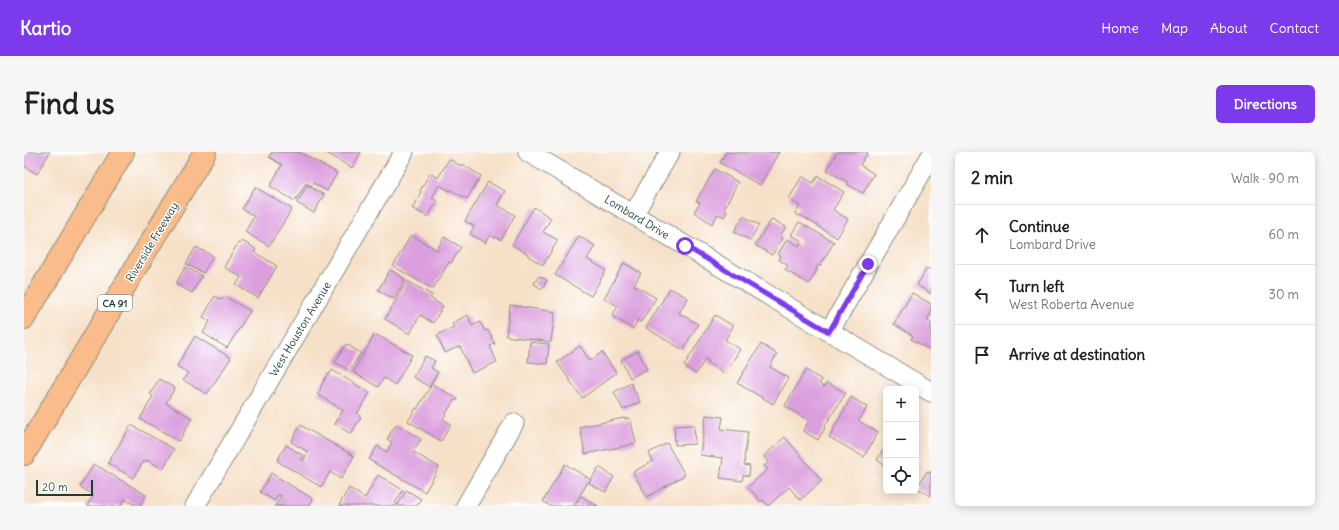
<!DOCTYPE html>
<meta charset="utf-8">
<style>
body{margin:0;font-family:Delius,sans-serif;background:#f6f6f6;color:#202124}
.controls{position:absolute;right:12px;bottom:12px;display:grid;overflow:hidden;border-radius:6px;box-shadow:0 2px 10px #0003}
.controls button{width:36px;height:36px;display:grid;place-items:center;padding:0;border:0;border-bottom:1px solid #e0e0e0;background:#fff;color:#202124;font:20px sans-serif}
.scale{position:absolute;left:12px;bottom:10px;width:57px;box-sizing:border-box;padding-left:4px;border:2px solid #1f3d34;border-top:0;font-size:11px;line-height:14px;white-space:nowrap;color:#1f3d34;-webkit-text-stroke:3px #fff;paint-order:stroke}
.stop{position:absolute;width:12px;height:12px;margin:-9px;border:3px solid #7c3aed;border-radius:50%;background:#fff}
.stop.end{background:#7c3aed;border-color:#fff;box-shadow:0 1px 4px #0008}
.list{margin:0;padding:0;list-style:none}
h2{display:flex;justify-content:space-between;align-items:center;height:52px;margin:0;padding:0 16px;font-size:17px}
h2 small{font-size:13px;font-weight:400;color:#757577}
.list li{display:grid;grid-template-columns:26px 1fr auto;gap:12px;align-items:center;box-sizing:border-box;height:60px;padding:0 16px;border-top:1px solid #e0e0e0}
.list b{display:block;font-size:15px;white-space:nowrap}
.list p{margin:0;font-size:13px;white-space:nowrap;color:#757577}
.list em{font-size:13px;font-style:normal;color:#757577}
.icon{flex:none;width:22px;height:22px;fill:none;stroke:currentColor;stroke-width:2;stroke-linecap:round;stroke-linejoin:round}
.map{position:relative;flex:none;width:907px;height:354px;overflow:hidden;border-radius:6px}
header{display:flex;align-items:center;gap:24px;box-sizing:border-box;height:56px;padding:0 20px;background:#7c3aed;color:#fff}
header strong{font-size:19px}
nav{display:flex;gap:22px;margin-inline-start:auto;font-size:14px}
.intro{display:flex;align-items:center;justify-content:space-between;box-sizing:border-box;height:96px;padding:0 24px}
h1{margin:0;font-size:28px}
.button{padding:10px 18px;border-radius:6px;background:#7c3aed;color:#fff;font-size:14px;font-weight:700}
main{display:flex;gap:24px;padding:0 24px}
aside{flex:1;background:#fff;border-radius:6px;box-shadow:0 2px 10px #0003}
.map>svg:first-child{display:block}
</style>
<header>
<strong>Kartio</strong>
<nav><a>Home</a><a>Map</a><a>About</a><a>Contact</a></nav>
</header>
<div class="intro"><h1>Find us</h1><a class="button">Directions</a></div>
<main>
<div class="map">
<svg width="907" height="354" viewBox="0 0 907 354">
<rect width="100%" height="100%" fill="#fff"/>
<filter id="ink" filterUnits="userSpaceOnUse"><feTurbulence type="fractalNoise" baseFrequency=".025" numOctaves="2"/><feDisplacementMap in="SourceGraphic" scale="8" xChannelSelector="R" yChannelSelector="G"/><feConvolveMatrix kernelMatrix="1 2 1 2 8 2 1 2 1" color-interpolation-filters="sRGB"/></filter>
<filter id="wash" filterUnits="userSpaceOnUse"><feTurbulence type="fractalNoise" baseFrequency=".012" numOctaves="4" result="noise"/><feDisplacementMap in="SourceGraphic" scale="16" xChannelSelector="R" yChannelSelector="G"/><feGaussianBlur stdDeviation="0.9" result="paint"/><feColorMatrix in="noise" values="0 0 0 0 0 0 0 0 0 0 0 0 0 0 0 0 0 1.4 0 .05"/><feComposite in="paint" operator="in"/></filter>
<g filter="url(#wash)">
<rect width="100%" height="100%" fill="#f6e0c7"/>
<g id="blocks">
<g fill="#dc9fde">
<path d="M0,0h26l-13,22 -13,-8z"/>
<path d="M248,0h27l38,21 -10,18 -14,-8 -2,3 -5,-3 -11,18 -25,-15 12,-21 -13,-8z"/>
<path d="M301,0h36l-9,16z"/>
<path d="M702,0l18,1 35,-1 -19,33 -40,-22z"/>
<path d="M813,0h31l-8,13 14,9 -11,19 -16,-9 1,-2 -21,-12z"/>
<path d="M425,7l12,7 1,-2 19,12 -14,23 -16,-9 -1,1 -11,-6 -7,13 5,3 -9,16 -16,-9 9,-16 -1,-1 10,-18 8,5z"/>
<path d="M691,17l23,13 -14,27 3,3 -3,5 -6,-3 -6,10 -18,-12 6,-9 -4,-2z"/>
<path d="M778,24l11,7 5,-7 26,16 -11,18 15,9 -11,19 -3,-2 -34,-21 -1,1 -4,-2 5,-8 -11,-7z"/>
<path d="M464,30l17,9 -8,14 18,10 -14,25 -5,-3 -1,1 -5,-3 -5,8 -15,-9 4,-8 -9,-5z"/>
<path d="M283,33l17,10 -10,18 -17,-10z"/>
<path d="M231,35l37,22 -23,37 -24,-14 9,-16 -12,-7z"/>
<path d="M510,55l17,11 -8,14 15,8 -15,25 -15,-9v-2l-16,-9z"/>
<path d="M719,64l16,9 -9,15 -16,-8z"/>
<path d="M748,67l14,8 -6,9 3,2 -11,17 -17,-10z"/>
<path d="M775,70l35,20 -14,24 -2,-1 -2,4 1,1 -8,14 -24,-14 3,-5 -9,-5 2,-4 -3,-2 9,-15 12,7 3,-5 -11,-6z"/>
<path d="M387,83l26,15 7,-13 17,10 -10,16 -2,-1 -16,27 -40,-23z"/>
<path d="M555,84l16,10 -8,13 19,11 -15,26 -36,-21z"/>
<path d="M218,89l14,8 -2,3 23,14 -19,32 -22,-13 5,-8 -17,-10 14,-24 2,1z"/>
<path d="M172,95l17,9 -10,17 -17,-9z"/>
<path d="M600,111l17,10 -7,12 22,13 -15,24 -3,-2 -5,9 -21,-13 6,-10 -14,-8z"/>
<path d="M161,115l17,9 -10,17 -16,-9z"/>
<path d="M903,116l4,2v24l-14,-9z"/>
<path d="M366,118l15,9 -11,20 -16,-9z"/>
<path d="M515,124l8,4 -5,9 -8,-5z"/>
<path d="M383,129l25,14 -2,3 13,8 -10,17 -13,-8 -10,19 -25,-15z"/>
<path d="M646,136l18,10 -9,15 19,11 -15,26 -37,-22z"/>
<path d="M888,141l19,11v9l-4,7 4,3v23l-2,3 -18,-10 2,-3 -19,-12z"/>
<path d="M191,144l7,4 2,-4 26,15 -23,37 -24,-15 7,-12 -7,-4z"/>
<path d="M486,153l45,7 -4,30 -45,-6z"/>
<path d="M444,163l4,11 8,-4 5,9 3,-1 7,14 -5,2 7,16 -25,11 -12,-27 -15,7 -8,-18 17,-8 -2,-4z"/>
<path d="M691,163l18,11 -8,14 15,9 -15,25 -17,-11 1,-2 -4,-2 -9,15 -12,-8z"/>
<path d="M351,182l37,21 -17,30 -11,-7 -6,9 -25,-15z"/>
<path d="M171,184l36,22 -24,36 -24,-14 5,-7 -11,-7z"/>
<path d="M506,190l19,2 -2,20 -19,-2z"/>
<path d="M322,192l15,9 -11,18 -15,-9z"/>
<path d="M737,192l16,10 -7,13 19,11 -16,26 -36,-21z"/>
<path d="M556,194l10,15 12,-9 14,21 -34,25 -25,-36z"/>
<path d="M614,199l9,18 -17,9 -9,-18z"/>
<path d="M401,204l10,5 -4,7 7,4 -9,15 -16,-10z"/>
<path d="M308,218l38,23 -13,21 4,3 -10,17 -16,-10 8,-14 -26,-16 4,-5 -1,-1 8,-14 1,1z"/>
<path d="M782,218l16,10 -3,4 5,3 3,-4 19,10 -22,34 1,1 -7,12 -15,-9 6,-10 -24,-15z"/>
<path d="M135,227l16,9 -9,15 26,15 -13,23 -39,-22 13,-23 -3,-2z"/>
<path d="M607,231l9,19 -17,8 -9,-18z"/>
<path d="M408,232l26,15 -1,2 -3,-1 -11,19 8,5 -10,17 -33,-20 8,-13 1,1z"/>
<path d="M827,245l16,10 -8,14 19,11 -14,25 -35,-20z"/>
<path d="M682,263l17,2 -2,12 27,3 -4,27h1l-1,6 6,1 -1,10 -6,-1 -1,6 -22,-3 3,-20 -23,-3z"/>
<path d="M600,266v1l6,-1 6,25 -6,1v1l-45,9 -5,-27z"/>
<path d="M372,272l25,15 -8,13 26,15 -14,25 -56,-32 8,-14 10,6 5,-10 -5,-3z"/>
<path d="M107,273l43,24 -11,20 -16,-9 -1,2 -2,-1 -11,17 -25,-15z"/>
<path d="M276,273l54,31 -13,23 -11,-7 -9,15 -44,-26 9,-16 18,11 -3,3 2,2 5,-9 -17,-10z"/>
<path d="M670,273l1,19 -20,1 -1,-19z"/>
<path d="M761,285l37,44 -22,19 -11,-13 -21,19 -5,-6 -2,2 -13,-15 20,-18 -4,-3 5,-4 -5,-6z"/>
<path d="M643,291l18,32 -38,22 -14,-25 20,-11 -4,-8z"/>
<path d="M862,293v21l-9,-6z"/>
<path d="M70,312l52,31 -6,11h-3l-12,-7 -4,7h-34l7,-11 -14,-8z"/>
<path d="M541,312l25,15 -17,27h-23l-7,-5z"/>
<path d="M575,315l15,10 -9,15 -16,-9z"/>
<path d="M903,319l3,2 1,-2v25l-14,-8z"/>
<path d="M247,321l42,26 -4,7h-34l6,-10 -3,-1 -3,6 -15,-9z"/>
<path d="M354,323l25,15 -8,13 3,2 8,-15 15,9 -4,7h-76l-2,-1 10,-17 16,10z"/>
<path d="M557,344l17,10h-23z"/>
</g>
</g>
</g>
<g filter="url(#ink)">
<use href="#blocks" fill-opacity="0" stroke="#8a8e7e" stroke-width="1"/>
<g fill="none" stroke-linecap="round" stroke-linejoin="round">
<defs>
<g id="minor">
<path d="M504,0l403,240"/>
<path d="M609,63l37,-63"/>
<path d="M805,180l102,-176"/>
<path d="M171,354l209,-354"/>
<path d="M442,354l48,-83"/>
</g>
<g id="motorway">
<path d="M0,166l99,-166"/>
<path d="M0,302l181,-302"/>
</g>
</defs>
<use href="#minor" stroke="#8a8e7e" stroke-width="21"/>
<use href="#motorway" stroke="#8a8e7e" stroke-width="24"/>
<use href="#minor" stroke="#fff" stroke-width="19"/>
<use href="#motorway" stroke="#f9bc8a" stroke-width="22"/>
</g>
</g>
<g fill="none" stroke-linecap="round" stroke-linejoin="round" filter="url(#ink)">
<path stroke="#7c3aed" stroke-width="5" d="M661,94l144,86 39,-68"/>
</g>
<g text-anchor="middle" stroke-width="3" stroke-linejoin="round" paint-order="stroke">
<rect fill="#fff" stroke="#627771" stroke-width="1" x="74" y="143" width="34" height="16" rx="3"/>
<g font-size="10" font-weight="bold" fill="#1f3d34">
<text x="91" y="155">CA 91</text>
</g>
<g font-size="11" fill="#1f3d34" stroke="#fff">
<text transform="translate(613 65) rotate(31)" y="4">Lombard Drive</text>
<text transform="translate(128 90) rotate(-59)" y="4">Riverside Freeway</text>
<text transform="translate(276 177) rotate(-59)" y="4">West Houston Avenue</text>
</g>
</g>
</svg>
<div class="controls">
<button>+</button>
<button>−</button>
<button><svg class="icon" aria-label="locate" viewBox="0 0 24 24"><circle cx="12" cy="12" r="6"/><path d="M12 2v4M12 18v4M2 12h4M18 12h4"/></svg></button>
</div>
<div class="scale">20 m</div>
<div class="stop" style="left:661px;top:94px"></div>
<div class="stop end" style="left:844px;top:112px"></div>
</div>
<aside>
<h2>2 min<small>Walk · 90 m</small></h2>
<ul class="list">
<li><svg class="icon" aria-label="ahead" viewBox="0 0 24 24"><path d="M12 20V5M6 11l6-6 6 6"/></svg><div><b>Continue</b><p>Lombard Drive</p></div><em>60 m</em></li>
<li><svg class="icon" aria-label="left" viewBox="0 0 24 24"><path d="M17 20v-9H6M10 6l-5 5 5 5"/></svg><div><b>Turn left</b><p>West Roberta Avenue</p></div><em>30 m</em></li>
<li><svg class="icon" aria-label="arrive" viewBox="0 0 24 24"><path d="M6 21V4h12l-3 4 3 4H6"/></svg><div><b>Arrive at destination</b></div></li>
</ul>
</aside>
</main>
